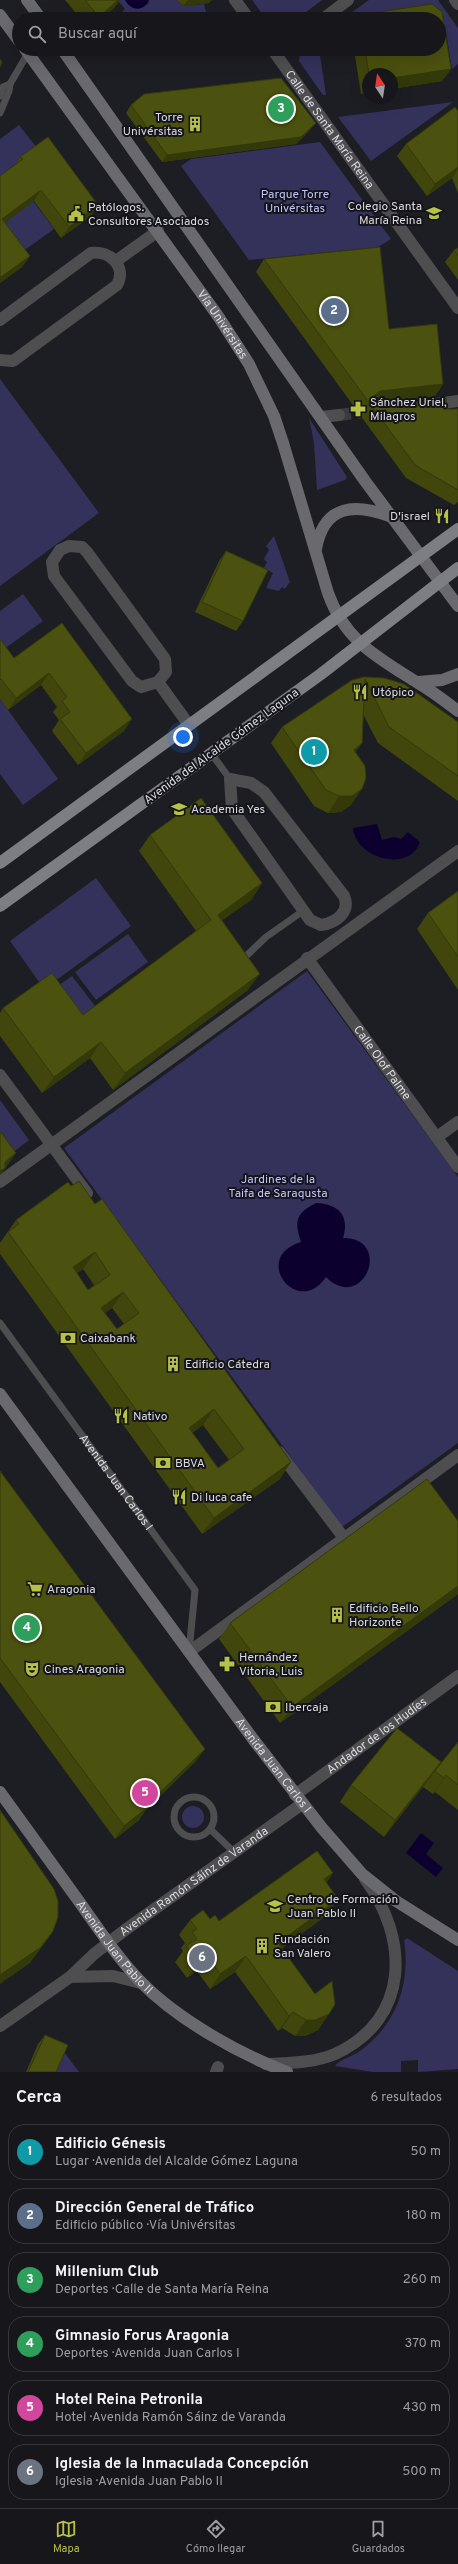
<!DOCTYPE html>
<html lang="es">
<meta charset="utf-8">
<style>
body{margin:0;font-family:Overpass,sans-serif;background:#1f1f24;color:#f1f3f6}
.compass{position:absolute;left:362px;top:68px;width:36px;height:36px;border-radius:50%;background:#16161b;box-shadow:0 4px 16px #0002;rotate:347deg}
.you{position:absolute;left:183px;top:737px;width:14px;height:14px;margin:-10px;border:3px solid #fff;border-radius:50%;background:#1a73e8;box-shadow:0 0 0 6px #1a73e833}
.badge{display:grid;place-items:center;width:26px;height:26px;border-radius:50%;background:#b6c148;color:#fff;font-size:13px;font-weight:700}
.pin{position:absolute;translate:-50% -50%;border:2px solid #fff;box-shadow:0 1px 4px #0006}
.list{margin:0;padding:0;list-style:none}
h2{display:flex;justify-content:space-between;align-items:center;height:52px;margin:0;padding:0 16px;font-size:17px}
h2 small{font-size:13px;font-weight:400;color:#9e9fa3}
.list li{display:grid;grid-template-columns:26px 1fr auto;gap:12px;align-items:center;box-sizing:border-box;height:56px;margin:0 8px 8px;padding:0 8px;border:1px solid #35353a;border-radius:16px}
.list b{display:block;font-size:15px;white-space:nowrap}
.list p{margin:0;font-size:13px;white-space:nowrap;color:#9e9fa3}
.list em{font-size:13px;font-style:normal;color:#9e9fa3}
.icon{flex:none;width:22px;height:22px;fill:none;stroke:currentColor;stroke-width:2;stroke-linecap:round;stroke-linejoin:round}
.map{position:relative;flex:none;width:458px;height:2072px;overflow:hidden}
.search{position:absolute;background:#16161b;box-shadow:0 4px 16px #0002;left:12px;right:12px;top:12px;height:44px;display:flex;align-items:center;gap:10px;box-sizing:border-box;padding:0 14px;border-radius:22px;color:#9e9fa3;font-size:15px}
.sheet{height:436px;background:#16161b}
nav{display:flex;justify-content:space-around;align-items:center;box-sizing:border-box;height:56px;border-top:1px solid #35353a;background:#16161b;font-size:11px;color:#9e9fa3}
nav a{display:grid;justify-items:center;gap:2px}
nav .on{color:#b6c148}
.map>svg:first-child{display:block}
</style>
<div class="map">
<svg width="458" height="2072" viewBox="0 0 458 2072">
<rect width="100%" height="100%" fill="#1d1d24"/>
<g fill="#34315b">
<path d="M117,0h8l8,8 15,-4 1,-4h28l6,6 21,-2 4,15h-93l10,-10z"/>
<path d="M252,0h70l-25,19h-31z"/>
<path d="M369,0h69l20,28v36l-6,5 -7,-44 -22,-19 -70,11 -2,-4z"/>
<path d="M301,49h18l7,46h-3l-24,-34z"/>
<path d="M453,102l-82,59 -33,-44z"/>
<path d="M19,125l18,23 -37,28v-37z"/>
<path d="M320,142l71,97 -13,8 -129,13 -68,-94 10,-7z"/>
<path d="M33,201l21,28 -39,28 -15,-31z"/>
<path d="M0,379l99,134 -99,73z"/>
<path d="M309,418l38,59 -2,3 -28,10 -3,-47z"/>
<path d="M274,536l16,46 -5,7 -3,-2 -3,4 -13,-3 7,-15 -9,-5 3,-6 -3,-3 5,-9 -3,-4z"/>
<path d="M23,594l20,27 -43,31v-41z"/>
<path d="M0,699l58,80 -35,26 -23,-31z"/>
<path d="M96,878l35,48 -87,63 -34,-48z"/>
<path d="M128,934l20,28 -52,38 -21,-28z"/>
<path d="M307,971l151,206v266l-116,84 -278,-379z"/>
<path d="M72,976l23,30 -20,15 -23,-31z"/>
<path d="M0,1100l29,40 -26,20 -3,-4z"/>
<circle cx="193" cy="1817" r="11"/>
<path d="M407,1938l51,33v98l-40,3v-12l-17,1v11h-28l-38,-6c3,-6 19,-10 25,-15 36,-26 51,-67 44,-111z"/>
<path d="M64,2052l15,20h-25z"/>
</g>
<g fill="#0c012e">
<path d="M125,0h24c-5,12 -18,11 -24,0z"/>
<path d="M377,824l5,16 12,-3 7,2 7,-7 12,10c-10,31 -64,17 -67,-14z"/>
<path d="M316,1203c22,1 34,12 27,35 51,0 20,76 -17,39 -28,42 -76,-20 -25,-35 -7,-21 -5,-29 15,-39z"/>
<path d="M421,1833l13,10 -8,11 17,14 -7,9 -30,-24z"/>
</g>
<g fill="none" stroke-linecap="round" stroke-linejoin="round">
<path stroke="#3a3a40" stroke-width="12" stroke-dasharray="12 6" stroke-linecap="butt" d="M339,415l33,-4"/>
<g stroke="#4e4e51" stroke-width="7">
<path d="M0,96l3,-9 7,-3 18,-31"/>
<path d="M0,113l9,-22 1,-7"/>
<path d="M211,753l19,26"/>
<path d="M242,960l24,-23 37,-26"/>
<path id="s1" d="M0,1323l195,267 -6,62"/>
<circle cx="194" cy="1817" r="20"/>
<path d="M210,1829l24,23"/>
</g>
<g stroke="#4e4e51" stroke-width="12">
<path d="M235,0l14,19"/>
<path d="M455,0l3,4"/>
<path d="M323,19l25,-19"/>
<path id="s2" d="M272,49l186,259"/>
<path d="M116,261l42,-30"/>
<path d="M0,320l91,-67c19,-3 36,14 26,32l-104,76 -13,-1"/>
<path d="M429,405l29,-4"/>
<path d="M322,417l17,-2"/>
<path d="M69,546l13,1 5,5 78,107 1,13 -8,10 -17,5 -9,-6 -78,-105 -2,-14 8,-12z"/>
<path d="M158,682l31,43"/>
<path d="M230,779l21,4 13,9 80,104c7,16 -8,27 -23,29l-11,-5 -78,-111z"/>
<path id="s3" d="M307,958l151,209"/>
<path d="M0,1075l87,118"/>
<path d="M437,1137l21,-15"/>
<path d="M0,1182l458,-331"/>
<path d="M279,1452l65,86"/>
<path d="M189,1652l269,-197"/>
<path id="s4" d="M295,1795l163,-119"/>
<path d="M70,1977l43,-1 28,7"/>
<path id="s5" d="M0,2026l70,-49 24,-23 31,-24 177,-126"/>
<path d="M266,2064c23,-1 48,-1 69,-10 76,-35 74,-116 30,-175"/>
<path d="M216,2072l2,-5"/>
</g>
<g stroke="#69696e" stroke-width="12">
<path d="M27,0l14,19"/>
<path d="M0,15l19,26"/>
<path id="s6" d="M25,49l193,267 31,48 25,52 9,27 45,150c17,48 49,64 90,90 14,8 27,18 40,28"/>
<path d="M62,49l303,432 93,125"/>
<path d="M316,549c8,-45 39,-46 76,-32"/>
<path d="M418,682l24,-2 16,-6"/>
<path id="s7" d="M0,1394l253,345 69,89 40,46 34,27 62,39"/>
<path id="s8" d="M0,1792c26,36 52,72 78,108 20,28 39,57 63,82 36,37 98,72 146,90"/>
</g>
<g stroke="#7d7e84" stroke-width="12">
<path d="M0,863l458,-334"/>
<path d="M0,906l321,-232 137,-106"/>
</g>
</g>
<g fill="#40460c" fill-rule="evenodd">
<path d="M65,0h55l-6,8 -12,11h-21z"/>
<path d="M177,0h34l-2,3 -26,3z"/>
<path d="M432,4l10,8 9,57 -9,12 -50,8v-15h-24v19l-7,1 -7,-45h85v-30h-82l3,-4z"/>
<path d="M131,105l179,25 -14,14 -134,18 -36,-49z"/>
<path d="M458,111v82l-6,-15 -25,18 -30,-40 9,-12z"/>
<path d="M20,157l71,59 -30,22 -27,-37 -29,21 25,34 -8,11 -22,16v-107l14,-10z"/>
<path d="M458,248v32l-13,-18 9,-12z"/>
<path d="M264,259l125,70 54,55 -8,12 -60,7 7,3 65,3h11v93l-4,3 -48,-27 -150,-206z"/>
<path d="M226,551l17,70 -7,10 -41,-19 24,-51z"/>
<path d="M62,623l62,108 -46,34 -26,-34 7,-11 -6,-8 4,-5 -16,-22 -33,25 -8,-11v-60l14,19z"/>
<path d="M364,677l94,45v79l-80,-58 -15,-29 -1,29 -7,9 -4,53 -10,7 -13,1 -14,-7 -43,-63 11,-16z"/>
<path d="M150,835l112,48 -11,17 -29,20 26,70 -135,100 -23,-32 -48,35 -42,-57v-23l3,-5 80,7 113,-84 -57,-80z"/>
<path d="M458,891v99l-41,-61 11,-16z"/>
<path d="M68,1182l212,297 -78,55 -202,-280v-11l16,-23zM83,1269l11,16 -6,5 -11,-17zM112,1308l12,16 -7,5 -12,-16zM203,1425l26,35 -11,8 -26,-35z"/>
<path d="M0,1471l196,290 -51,50 -6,9 -24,19 -115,-157z"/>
<path d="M458,1521v73l-178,129 -61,-84 11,-16z"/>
<path d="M458,1742v68l-23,-18 -2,2 -10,-7 6,-8 -45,58 -44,-35 11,-17 84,-15z"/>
<path d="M333,1873l-7,10 12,16 -11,16 -45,33 47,66 -11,16 -13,6h-10l-13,-8 -4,3 -43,-59 -25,17 -13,-18 -10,7 -12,-16 8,-11 -2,-3 4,-5 -6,-8 11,-15 20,-1 9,2z"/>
<path d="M45,2035l11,37h-30l12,-28z"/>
</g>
<g fill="#34390a">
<path d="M118,0h2l-6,8 -12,11h-4z"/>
<path d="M188,0h23l-2,3 -26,3z"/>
<path d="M451,69l-9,12 -50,8v-11z"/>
<path d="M368,84v9l-7,1z"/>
<path d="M316,123l-6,7 -14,14 -134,18 5,-7z"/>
<path d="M458,167v2l-6,9 -25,18 8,-12z"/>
<path d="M41,190l-7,11 -34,25 2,-7z"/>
<path d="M98,205l-7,11 -30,22 8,-11z"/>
<path d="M30,256l-8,11 -22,16v-5l1,-1z"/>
<path d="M443,384l-8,12 -64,8 3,-8 6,-5z"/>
<path d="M49,673l-8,12 -33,25 8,-12z"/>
<path d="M132,719l-8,12 -46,34 8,-12z"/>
<path d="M362,743l-12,16 4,-9z"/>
<path d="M362,789l-11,16 -10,7 -13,1 11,-17z"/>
<path d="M262,883l-11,17 -44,31 11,-16z"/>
<path d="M260,974l-12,16 -135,100 12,-17z"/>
<path d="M101,1042l-11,16 -48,35 12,-16z"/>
<path d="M16,1153l-11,16 -5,6v-6l5,-7z"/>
<path d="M95,1252l-12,17 -22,14 12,-16z"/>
<path d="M123,1292l-11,16 -22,17 11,-17z"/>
<path d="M214,1409l-11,16 -26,19 12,-16z"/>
<path d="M291,1462l-11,17 -78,55 12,-16z"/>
<path d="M458,1586v8l-178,129 12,-16z"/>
<path d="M205,1749l-9,12 -51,49 -6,10 -24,19 9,-13 24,-22z"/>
<path d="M441,1762l-12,17 -45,58 11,-17z"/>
<path d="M446,1775l-11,17 -2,2 11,-16z"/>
<path d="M333,1873l-11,16 2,-10z"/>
<path d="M338,1899l-11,16 -60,44 11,-16z"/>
<path d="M53,1931l-11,16 -12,16 -30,21v-9z"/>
<path d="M208,1956l-11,15 -10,7 11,-15z"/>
<path d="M246,1956l-11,16 -25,17 10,-15z"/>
<path d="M293,2012l-11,16 -4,3 11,-15z"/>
<path d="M329,2014l-11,16 -13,6h-10l11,-16z"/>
</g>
<g fill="#4b510e" stroke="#34390a" fill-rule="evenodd">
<path d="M85,0h33l-19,17z"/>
<path d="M432,4l10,8 9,57 -59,9v-4h-23l-4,-25h74v-30h-78l-1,-4z"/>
<path d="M0,59l2,3 -2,5z"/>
<path d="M281,78l35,45 -15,14 -134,18 -36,-50 13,-11z"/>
<path d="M455,107l3,4v56l-23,17 -29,-40z"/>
<path d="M48,137l50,68 -29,22 -28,-37 -39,29 28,37 -29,21 -1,-1v-100l23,-17 -3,-2z"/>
<path d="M380,247l9,82 48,-5 6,60 -63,7 -6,5 1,7 7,3 64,-8 1,11h11v81l-43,-25 -151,-206z"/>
<path d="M458,248v8l-4,-6z"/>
<path d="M226,551l42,19 -25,51 -41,-19z"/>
<path d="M62,623l70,96 -46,34 -26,-34 10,-7 -8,-11 5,-4 -18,-24 -33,25 -15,-19 -1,1v-41l14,19z"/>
<path d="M364,677l20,1 20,6 54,38v54l-69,-49 -24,-48 -3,64 -8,7 11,16 1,12 -4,11 -10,7h-13l-13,-6 -44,-63 70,-47z"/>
<path d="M201,798l61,85 -44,32 42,59 -135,99 -24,-31 -47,35 -51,-69 49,-35 31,42 128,-95 -61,-85z"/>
<path d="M458,891v66l-30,-44z"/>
<path d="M0,1131l16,22 -11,9v6l-5,3z"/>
<path d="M79,1181l16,23 7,-5 189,263 -77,56 -206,-286 11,-8 -3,-4 52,-38 3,4zM95,1252l15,23 -22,15 -15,-23zM123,1292l16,21 -22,16 -16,-21zM214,1409l30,40 -26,19 -29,-40z"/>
<path d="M0,1471l205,278 -57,55v3l-24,19 -124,-168z"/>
<path d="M427,1479l31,42v65l-166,121 -62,-84z"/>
<path d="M397,1728l44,34 -46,58 -44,-35z"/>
<path d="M458,1742v43l-12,-10 -2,3 -9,-7z"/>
<path d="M0,1810l54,79 4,12v16l-5,14 -12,16 -41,28z"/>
<path d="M317,1851l16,22 -9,6 14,20 -60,44 37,51 17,-13 3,23 -6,10 -14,6h-9l-13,-8 -4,4 -43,-60 -26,18 -12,-18 -10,7 -12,-17 11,-7 -5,-7 5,-3 -7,-9 13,-10 7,9 5,-4 4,6z"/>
<path d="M45,2035l23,10 -12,27h-28z"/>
</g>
<defs>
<symbol id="building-bare" viewBox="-9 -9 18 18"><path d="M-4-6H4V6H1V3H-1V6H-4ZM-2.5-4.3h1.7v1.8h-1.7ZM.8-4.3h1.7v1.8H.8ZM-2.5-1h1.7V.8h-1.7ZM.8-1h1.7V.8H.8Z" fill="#b6c148" stroke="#14141a" stroke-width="2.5" paint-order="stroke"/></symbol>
<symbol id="school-bare" viewBox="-9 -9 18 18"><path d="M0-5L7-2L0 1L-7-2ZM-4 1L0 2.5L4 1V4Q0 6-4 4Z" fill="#b6c148" stroke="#14141a" stroke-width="2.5" paint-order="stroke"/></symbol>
<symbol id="civic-bare" viewBox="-9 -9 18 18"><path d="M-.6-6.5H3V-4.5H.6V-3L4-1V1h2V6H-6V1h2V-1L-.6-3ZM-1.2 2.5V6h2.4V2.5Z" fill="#b6c148" stroke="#14141a" stroke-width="2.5" paint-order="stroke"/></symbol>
<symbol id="pharmacy-bare" viewBox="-9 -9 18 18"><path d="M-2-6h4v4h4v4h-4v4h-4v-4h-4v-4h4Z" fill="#b6c148" stroke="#14141a" stroke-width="2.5" paint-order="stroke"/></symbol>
<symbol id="restaurant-bare" viewBox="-9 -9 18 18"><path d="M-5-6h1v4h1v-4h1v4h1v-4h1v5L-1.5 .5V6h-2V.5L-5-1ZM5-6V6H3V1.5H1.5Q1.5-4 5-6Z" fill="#b6c148" stroke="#14141a" stroke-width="2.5" paint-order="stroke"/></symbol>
<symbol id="bank-bare" viewBox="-9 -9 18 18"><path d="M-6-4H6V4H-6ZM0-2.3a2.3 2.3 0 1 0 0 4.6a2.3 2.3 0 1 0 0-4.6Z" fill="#b6c148" stroke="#14141a" stroke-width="2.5" paint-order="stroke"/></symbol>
<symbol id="supermarket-bare" viewBox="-9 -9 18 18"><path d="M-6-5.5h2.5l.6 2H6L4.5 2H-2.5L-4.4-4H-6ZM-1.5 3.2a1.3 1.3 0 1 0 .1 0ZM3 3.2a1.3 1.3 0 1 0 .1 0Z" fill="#b6c148" stroke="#14141a" stroke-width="2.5" paint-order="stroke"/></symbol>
<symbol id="theatre-bare" viewBox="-9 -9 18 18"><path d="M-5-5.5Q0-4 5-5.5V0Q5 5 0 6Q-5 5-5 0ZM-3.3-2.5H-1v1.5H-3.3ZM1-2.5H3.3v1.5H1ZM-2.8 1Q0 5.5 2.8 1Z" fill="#b6c148" stroke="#14141a" stroke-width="2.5" paint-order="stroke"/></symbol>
</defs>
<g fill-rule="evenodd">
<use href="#building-bare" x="184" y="113" width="22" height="22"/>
<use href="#school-bare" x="423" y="202" width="22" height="22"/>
<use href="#civic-bare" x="65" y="203" width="22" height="22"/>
<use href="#pharmacy-bare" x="347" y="398" width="22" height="22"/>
<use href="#restaurant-bare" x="431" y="505" width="22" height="22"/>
<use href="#restaurant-bare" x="349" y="681" width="22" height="22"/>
<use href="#school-bare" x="168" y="798" width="22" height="22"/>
<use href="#bank-bare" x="57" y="1327" width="22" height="22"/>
<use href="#building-bare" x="162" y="1353" width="22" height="22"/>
<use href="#restaurant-bare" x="110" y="1405" width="22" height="22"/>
<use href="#bank-bare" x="152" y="1452" width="22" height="22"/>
<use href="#restaurant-bare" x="168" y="1486" width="22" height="22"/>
<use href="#supermarket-bare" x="24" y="1578" width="22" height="22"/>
<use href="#building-bare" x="326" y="1604" width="22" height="22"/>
<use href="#pharmacy-bare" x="216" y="1653" width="22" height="22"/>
<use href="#theatre-bare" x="21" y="1658" width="22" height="22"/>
<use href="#bank-bare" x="262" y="1696" width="22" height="22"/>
<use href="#school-bare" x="264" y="1895" width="22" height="22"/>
<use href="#building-bare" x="251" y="1935" width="22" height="22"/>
</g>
<g text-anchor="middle" stroke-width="4" stroke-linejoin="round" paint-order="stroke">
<g font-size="12" fill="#dbdbe0" stroke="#14141a" text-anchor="start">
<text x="183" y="121" text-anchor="end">Torre<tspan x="183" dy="14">Univérsitas</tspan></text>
<text x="422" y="210" text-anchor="end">Colegio Santa<tspan x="422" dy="14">María Reina</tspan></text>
<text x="88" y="211">Patólogos.<tspan x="88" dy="14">Consultores Asociados</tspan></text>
<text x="370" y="406">Sánchez Uriel,<tspan x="370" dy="14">Milagros</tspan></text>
<text x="430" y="520" text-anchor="end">D'israel</text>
<text x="372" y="696">Utópico</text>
<text x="191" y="813">Academia Yes</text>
<text x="80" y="1342">Caixabank</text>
<text x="185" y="1368">Edificio Cátedra</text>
<text x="133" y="1420">Nativo</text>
<text x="175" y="1467">BBVA</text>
<text x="191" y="1501">Di luca cafe</text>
<text x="47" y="1593">Aragonia</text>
<text x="349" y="1612">Edificio Bello<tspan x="349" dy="14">Horizonte</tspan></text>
<text x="239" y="1661">Hernández<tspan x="239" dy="14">Vitoria, Luis</tspan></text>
<text x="44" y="1673">Cines Aragonia</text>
<text x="285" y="1711">Ibercaja</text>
<text x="287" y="1903">Centro de Formación<tspan x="287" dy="14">Juan Pablo II</tspan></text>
<text x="274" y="1943">Fundación<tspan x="274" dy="14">San Valero</tspan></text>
</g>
<g font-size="12" fill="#dbdbe0" stroke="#14141a">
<text dy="4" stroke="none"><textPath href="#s2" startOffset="99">Calle de Santa María Reina</textPath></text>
<text dy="4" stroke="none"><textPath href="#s6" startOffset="339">Vía Univérsitas</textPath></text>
<text transform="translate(221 746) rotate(-36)" y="4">Avenida del Alcalde Gómez Laguna</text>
<text dy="4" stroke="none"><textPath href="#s3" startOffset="129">Calle Olof Palme</textPath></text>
<text dy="4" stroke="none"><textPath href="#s1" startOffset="197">Avenida Juan Carlos I</textPath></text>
<text dy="4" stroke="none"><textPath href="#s4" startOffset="101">Andador de los Hudíes</textPath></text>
<text dy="4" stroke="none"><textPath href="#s7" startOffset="461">Avenida Juan Carlos I</textPath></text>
<text dy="4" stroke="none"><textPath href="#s5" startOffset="242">Avenida Ramón Sáinz de Varanda</textPath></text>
<text dy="4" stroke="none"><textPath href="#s8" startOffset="193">Avenida Juan Pablo II</textPath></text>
</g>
<g font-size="12" fill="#c3c3fe" stroke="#14141a">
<text x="295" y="198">Parque Torre<tspan x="295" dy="14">Univérsitas</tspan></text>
<text x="278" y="1183">Jardines de la<tspan x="278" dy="14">Taifa de Saraqusta</tspan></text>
</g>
</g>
</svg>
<svg class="compass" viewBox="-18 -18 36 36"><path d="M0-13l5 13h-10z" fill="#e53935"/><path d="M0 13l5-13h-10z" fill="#9e9fa3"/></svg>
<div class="you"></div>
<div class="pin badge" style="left:314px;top:752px;background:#0f9aa8">1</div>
<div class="pin badge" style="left:334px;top:311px;background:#5c6f8a">2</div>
<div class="pin badge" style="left:281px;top:109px;background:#2e9e5b">3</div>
<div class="pin badge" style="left:27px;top:1628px;background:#2e9e5b">4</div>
<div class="pin badge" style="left:145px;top:1793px;background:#d1479c">5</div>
<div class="pin badge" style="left:202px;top:1958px;background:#6b7280">6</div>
<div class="search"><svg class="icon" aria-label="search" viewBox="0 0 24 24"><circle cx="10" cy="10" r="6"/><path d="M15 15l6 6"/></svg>Buscar aquí</div>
</div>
<section class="sheet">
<h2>Cerca<small>6 resultados</small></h2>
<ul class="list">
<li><span class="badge" style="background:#0f9aa8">1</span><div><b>Edificio Génesis</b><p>Lugar · Avenida del Alcalde Gómez Laguna</p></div><em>50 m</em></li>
<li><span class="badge" style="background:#5c6f8a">2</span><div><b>Dirección General de Tráfico</b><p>Edificio público · Vía Univérsitas</p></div><em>180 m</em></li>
<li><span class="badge" style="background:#2e9e5b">3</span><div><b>Millenium Club</b><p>Deportes · Calle de Santa María Reina</p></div><em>260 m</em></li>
<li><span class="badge" style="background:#2e9e5b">4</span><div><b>Gimnasio Forus Aragonia</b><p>Deportes · Avenida Juan Carlos I</p></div><em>370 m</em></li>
<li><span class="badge" style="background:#d1479c">5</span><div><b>Hotel Reina Petronila</b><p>Hotel · Avenida Ramón Sáinz de Varanda</p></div><em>430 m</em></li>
<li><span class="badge" style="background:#6b7280">6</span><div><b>Iglesia de la Inmaculada Concepción</b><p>Iglesia · Avenida Juan Pablo II</p></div><em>500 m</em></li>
</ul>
</section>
<nav>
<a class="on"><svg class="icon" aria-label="map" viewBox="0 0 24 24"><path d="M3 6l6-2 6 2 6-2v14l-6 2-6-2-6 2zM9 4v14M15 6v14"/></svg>Mapa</a>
<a><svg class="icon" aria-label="directions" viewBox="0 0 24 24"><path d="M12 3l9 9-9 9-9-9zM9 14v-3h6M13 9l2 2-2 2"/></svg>Cómo llegar</a>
<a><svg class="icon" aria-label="saved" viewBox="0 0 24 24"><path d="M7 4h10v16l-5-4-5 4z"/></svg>Guardados</a>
</nav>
